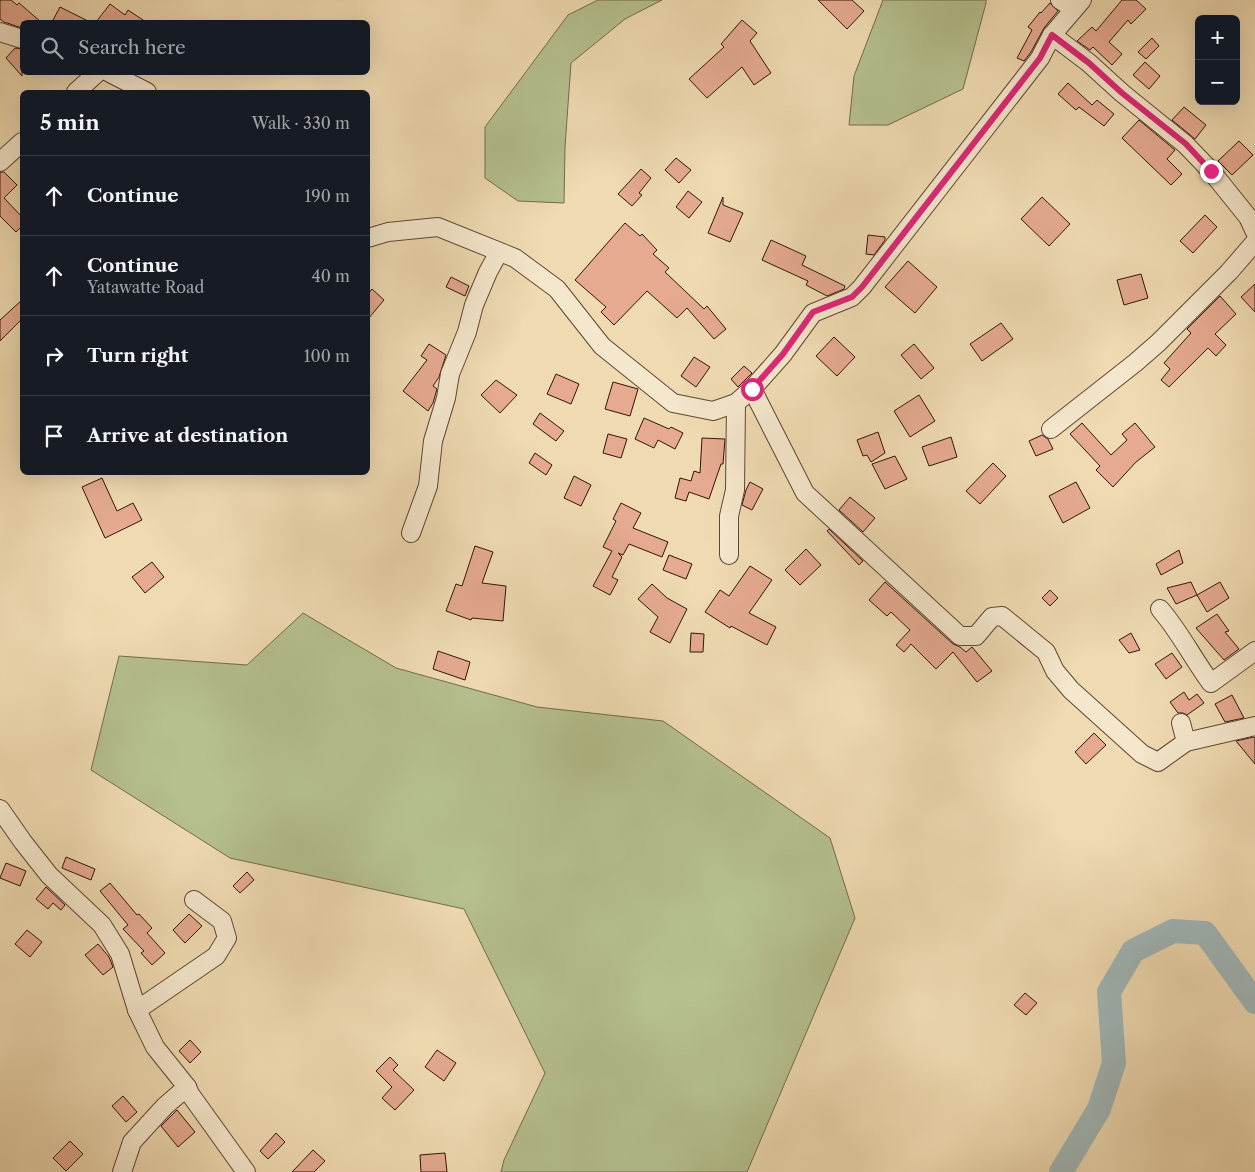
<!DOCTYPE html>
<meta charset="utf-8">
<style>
body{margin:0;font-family:"Libre Caslon Text",serif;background:#20242c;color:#f1f3f6}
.controls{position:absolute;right:15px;top:15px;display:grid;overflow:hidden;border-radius:8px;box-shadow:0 5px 20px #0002}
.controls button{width:45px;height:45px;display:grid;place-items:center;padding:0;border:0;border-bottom:1px solid #363941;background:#171b24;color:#f1f3f6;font:25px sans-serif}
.stop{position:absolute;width:15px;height:15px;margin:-11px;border:4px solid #db2777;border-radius:50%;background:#fff}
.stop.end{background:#db2777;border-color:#fff;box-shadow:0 1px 5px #0008}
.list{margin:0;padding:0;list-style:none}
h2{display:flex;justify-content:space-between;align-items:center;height:65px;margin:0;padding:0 20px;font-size:21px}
h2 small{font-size:16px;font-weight:400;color:#9ea1a6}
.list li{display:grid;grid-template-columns:32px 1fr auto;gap:15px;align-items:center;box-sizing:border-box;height:80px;padding:0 20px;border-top:1px solid #363941}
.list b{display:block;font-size:19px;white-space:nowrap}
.list p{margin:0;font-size:16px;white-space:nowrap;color:#9ea1a6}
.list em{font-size:16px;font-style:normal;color:#9ea1a6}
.icon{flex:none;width:28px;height:28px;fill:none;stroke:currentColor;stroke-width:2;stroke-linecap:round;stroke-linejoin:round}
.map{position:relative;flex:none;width:1255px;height:1172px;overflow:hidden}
.search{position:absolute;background:#171b24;box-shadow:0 5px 20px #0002;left:20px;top:20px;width:350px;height:55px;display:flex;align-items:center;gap:12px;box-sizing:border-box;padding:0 18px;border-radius:8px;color:#9ea1a6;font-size:19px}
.panel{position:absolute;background:#171b24;box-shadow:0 5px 20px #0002;left:20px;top:90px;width:350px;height:385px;border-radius:8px}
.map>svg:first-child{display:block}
</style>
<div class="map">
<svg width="1255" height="1172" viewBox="0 0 1255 1172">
<rect width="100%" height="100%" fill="#efdab1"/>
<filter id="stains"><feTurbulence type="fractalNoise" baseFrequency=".004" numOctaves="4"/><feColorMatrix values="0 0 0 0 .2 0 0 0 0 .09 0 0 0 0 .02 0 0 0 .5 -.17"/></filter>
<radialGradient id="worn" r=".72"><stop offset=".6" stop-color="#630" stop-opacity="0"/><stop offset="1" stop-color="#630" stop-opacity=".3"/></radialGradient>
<g fill="#b5c08e" stroke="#736a4c">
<path d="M598,0h64l-37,19 -54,44 -6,84 -1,56 -46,-2 -33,-23v-51l83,-112z"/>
<path d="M883,0h103v3l-23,86 -75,36h-39l5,-49z"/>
<path d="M303,613l93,55 141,39 126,14 167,117 25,80 -108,254h-246l3,-12 41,-87 -81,-164 -234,-51 -139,-88 28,-114 128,9z"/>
</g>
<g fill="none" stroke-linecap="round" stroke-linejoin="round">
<path stroke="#a0b7b8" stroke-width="24" d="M1061,1172l38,-63 15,-46 -5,-71 24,-41 40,-20 32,2 50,69"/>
</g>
<g fill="#e5aa90" stroke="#31150a">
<path d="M0,0h11l6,5 2,-2 22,19h-19v6l-18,-6 -4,-3z"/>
<path d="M818,0h34l12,11 -17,18z"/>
<path d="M1122,0h14l10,9 -15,15 -3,-4 -19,22 13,12 -10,11 -19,-18 -3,3 -13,-9 15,-14 4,4z"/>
<path d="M1050,3l8,8 -14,17 -13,24 -7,9 -7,-3 15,-28 -4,-3 12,-15 1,1z"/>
<path d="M110,4l15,11 3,-5 18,12h-50z"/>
<path d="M60,7l30,15h-38z"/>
<path d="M742,20l15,13 -7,8 21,32 -17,12 -12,-18 -35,31 -18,-19 35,-32 -3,-3z"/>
<path d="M1152,38l7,8 -13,13 -8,-7z"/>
<path d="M15,48l7,1v27l-16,-18z"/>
<path d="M1145,62l15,14 -11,13 -16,-14z"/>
<path d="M1068,83l24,22 5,-5 17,14 -10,12 -25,-19 -3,3 -18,-16z"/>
<path d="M1184,107l22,18 -11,14 -23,-19z"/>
<path d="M1139,120l36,30 -8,9 15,15 -11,11 -49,-47z"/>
<path d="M1239,141l14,14 -21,20 -14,-14z"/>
<path d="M676,158l15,12 -12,13 -14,-13z"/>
<path d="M641,169l10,9 -12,15 3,2 -10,11 -14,-12z"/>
<path d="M0,172h4l13,13 -13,13 18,19v9l-6,6 -16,-16z"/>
<path d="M688,191l14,11 -13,16 -13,-11z"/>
<path d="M723,197v8l20,8 -13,29 -22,-9z"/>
<path d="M1042,197l28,27 -21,22 -28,-27z"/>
<path d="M1205,215l12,12 -24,26 -13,-12z"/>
<path d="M625,223l15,13 2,-2 15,16 -4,4 16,14 -4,4 39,37 3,-3 19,23 -12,10 -27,-31 -10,10 -30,-27 -33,34 -13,-13 5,-5 -31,-27z"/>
<path d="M868,235l17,2v3l-11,15 -8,-1z"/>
<path d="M771,240l35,16 -4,9 43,21 -1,3 -17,7 -21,-11 2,-4 -46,-21z"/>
<path d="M908,261l29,26 -22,26 -30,-26z"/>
<path d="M1141,274l7,24 -24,7 -7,-25z"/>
<path d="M451,277l18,9 -4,10 -19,-9z"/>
<path d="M1255,284v28l-14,-15z"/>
<path d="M372,289l12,11 -16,19v-25z"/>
<path d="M1220,296l16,18 -21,20 11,11 -10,11 -8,-8 -39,39 -8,-7 9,-11 -6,-6 27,-30 -4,-4z"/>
<path d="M22,300v19l-22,22v-21z"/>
<path d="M1001,323l12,16 -31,22 -12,-17z"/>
<path d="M834,337l21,20 -18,19 -21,-20z"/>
<path d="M429,344l17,11 -7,22 -6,9 4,3 -4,14 -5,8 -25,-20 24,-31 -6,-4z"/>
<path d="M914,344l20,24 -13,11 -20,-24z"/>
<path d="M694,357l16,10 -14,20 -15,-11z"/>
<path d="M744,366l8,7 -14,14 -7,-8z"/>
<path d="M556,374l23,10 -8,20 -24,-10z"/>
<path d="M496,380l21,15 -17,18 -19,-18z"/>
<path d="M613,382l25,7 -8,27 -25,-7z"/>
<path d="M919,395l16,26 -25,16 -16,-26z"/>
<path d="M540,413l24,18 -8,10 -23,-17z"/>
<path d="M644,418l25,11 2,-2 12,6 -8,16 -17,-9 -4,8 -19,-9z"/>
<path d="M1082,423l29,32 16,-15 -5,-6 13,-11 20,24 -19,15 -23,25 -17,-17 4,-4 -30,-32z"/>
<path d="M878,432l7,21 -14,9 -4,-7 -4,1 -6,-16z"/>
<path d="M608,434l19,5 -6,19 -18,-5z"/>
<path d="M1042,435l6,4 5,10 -17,7 -7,-15z"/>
<path d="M951,437l6,20 -28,9 -7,-19z"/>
<path d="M702,438l23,1 -2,25h-2l-12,35 -20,-7 -3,9 -11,-3 5,-20 11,3 3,-10 6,2z"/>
<path d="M535,453l17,12 -6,10 -17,-12z"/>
<path d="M895,456l12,23 -22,10 -13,-25z"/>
<path d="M993,463l13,13 -26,28 -14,-13z"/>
<path d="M574,476l17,9 -10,21 -17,-8z"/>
<path d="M102,478l15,33 16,-8 9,17 -37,18 -23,-51z"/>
<path d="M750,482l13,7 -11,21 -10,-5 4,-15z"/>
<path d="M1076,482l14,26 -27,15 -14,-27z"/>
<path d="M850,497l25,21 -12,14 -24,-22z"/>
<path d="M621,503l20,10 -8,15 35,14 -6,15 -33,-13 -6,11 -5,-2 4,4 -10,20 6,3 -8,15 -17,-9 19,-35 -9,-4 13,-26 -3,-2z"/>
<path d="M829,529l34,32 -4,4 -32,-34z"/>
<path d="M475,546l18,6 -11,31 24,3 -3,35 -31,-3 -1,2 -25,-9 10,-27 6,2z"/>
<path d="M806,549l15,16 -21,20 -15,-15z"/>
<path d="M1179,550l4,13 -22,12 -5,-11z"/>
<path d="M669,555l23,9 -6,15 -23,-9z"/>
<path d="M152,562l12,15 -19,16 -13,-16z"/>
<path d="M750,566l22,14 -23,33 27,14 -9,18 -36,-19 -1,2 -25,-16 15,-22 9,6z"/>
<path d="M885,582l68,62 7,3 6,5 6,-5 20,24 -15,11 -24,-30 -17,17 -25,-25 -7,8 -8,-7 14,-15 -19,-18 -4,4 -18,-16z"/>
<path d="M1191,582l6,13 -21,9 -9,-16z"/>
<path d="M1220,582l9,16 -22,14 -10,-17z"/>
<path d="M652,584l15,14 20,11 -17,34 -20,-11 8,-15 -20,-18z"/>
<path d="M1050,590l8,8 -8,8 -8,-8z"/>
<path d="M1217,614l12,17 -4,1 14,17 -15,11 -28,-32z"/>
<path d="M691,633l13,1 -1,18h-13z"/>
<path d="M1131,633l9,17 -11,3 -10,-13z"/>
<path d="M438,651l32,11 -5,18 -32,-11z"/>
<path d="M1172,653l10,14 -16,12 -11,-15z"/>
<path d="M1184,692l5,8 8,-6 7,9 -17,12 -4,-2h-5l-8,-11z"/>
<path d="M1232,695l12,23 -19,4 -10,-18z"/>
<path d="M1094,733l12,12 -20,19 -11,-12z"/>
<path d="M1254,737l1,1v26l-19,-23z"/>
<path d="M66,857l29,12 -4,11 -29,-12z"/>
<path d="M6,863l20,8 -6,15 -20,-8z"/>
<path d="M247,872l7,8 -14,13 -7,-7z"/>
<path d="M110,883l27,32 2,-1 13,14 -5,5 18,20 -13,12 -11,-12 3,-2 -21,-22 5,-4 -28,-34z"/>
<path d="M46,887l19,18 -4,5 -8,-7 -5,6 -12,-10z"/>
<path d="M189,914l13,12 -17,17 -12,-13z"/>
<path d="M27,930l15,12 -12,15 -15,-13z"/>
<path d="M98,944l11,13 4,10 -10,8 -18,-20z"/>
<path d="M1025,993l12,10 -11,12 -12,-10z"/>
<path d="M190,1040l11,12 -11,11 -11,-12z"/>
<path d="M437,1050l19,13 -12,18 -19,-14z"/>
<path d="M390,1057l8,8 -5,5 21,20 -19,20 -13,-12 10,-11 -16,-16z"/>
<path d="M123,1096l14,16 -11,10 -14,-16z"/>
<path d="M177,1110l18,22 -17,15 -17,-21z"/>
<path d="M276,1133l9,9 -17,17 -8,-8z"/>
<path d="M70,1141l13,13 -17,17 -13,-13z"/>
<path d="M313,1150l12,11 -11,11h-22z"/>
<path d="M445,1153l2,19h-26l-1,-17z"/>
</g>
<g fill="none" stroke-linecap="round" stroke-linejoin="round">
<defs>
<g id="minor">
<path d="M1060,0l14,9"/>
<path d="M0,32l22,7"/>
<path d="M1052,35l37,28 33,30 63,51 26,27 37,46 7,15"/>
<path d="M108,72l39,20"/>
<path d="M76,92l22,-20"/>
<path d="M0,162l22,-20"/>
<path d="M368,238l20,-6 50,-5 77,31 42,31 45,57 71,57 40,8 23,-8 16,-14 31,-35 30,-41 39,-16 10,-10 178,-229 12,-23 30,-35"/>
<path d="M752,389l53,104 155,143h16l16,-19 10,-1 44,36 9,19 16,19 71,64 16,8 28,-20 -5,-19"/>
<path d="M1051,429l84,-66 23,-20 71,-71 26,-30"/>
<path d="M411,533l17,-47 5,-45 13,-43 4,-24 17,-42 7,-27 14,-33 11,-20"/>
<path d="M729,555v-39l6,-26 1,-87"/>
<path d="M1160,609c20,23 33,50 51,74l44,-32"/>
<path d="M1186,742l69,-16"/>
<path d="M0,809l23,33 26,33 53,50 18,29 17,56 18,37 32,40 3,7 56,78"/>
<path d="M137,1010l79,-54 11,-18 -5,-17 -28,-21"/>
<path d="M122,1172l10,-30 33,-36 22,-19"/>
</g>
</defs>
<use href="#minor" stroke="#604634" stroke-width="20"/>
<use href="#minor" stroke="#f5e7cc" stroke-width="18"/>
</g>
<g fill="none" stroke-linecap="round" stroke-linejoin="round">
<path stroke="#db2777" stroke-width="6" d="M752,389l31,-35 30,-42 39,-15 10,-10 178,-229 12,-23 37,28 33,30 64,51 25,27"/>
</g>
<rect width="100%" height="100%" filter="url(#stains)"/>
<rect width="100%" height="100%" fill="url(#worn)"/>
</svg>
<div class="controls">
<button>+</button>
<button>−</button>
</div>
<div class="stop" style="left:752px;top:389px"></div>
<div class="stop end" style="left:1211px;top:171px"></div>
<div class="search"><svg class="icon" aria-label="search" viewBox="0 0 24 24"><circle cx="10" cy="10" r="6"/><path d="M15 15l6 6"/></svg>Search here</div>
<section class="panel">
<h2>5 min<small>Walk · 330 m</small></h2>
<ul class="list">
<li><svg class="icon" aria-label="ahead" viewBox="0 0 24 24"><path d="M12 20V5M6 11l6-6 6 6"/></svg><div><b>Continue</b></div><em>190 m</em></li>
<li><svg class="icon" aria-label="ahead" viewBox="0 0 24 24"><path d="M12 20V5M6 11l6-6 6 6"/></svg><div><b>Continue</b><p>Yatawatte Road</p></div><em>40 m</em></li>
<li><svg class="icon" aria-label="right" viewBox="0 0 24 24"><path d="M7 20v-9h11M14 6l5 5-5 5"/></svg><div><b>Turn right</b></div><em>100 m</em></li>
<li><svg class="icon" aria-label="arrive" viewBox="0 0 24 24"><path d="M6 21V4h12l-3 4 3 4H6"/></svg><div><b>Arrive at destination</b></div></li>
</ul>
</section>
</div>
